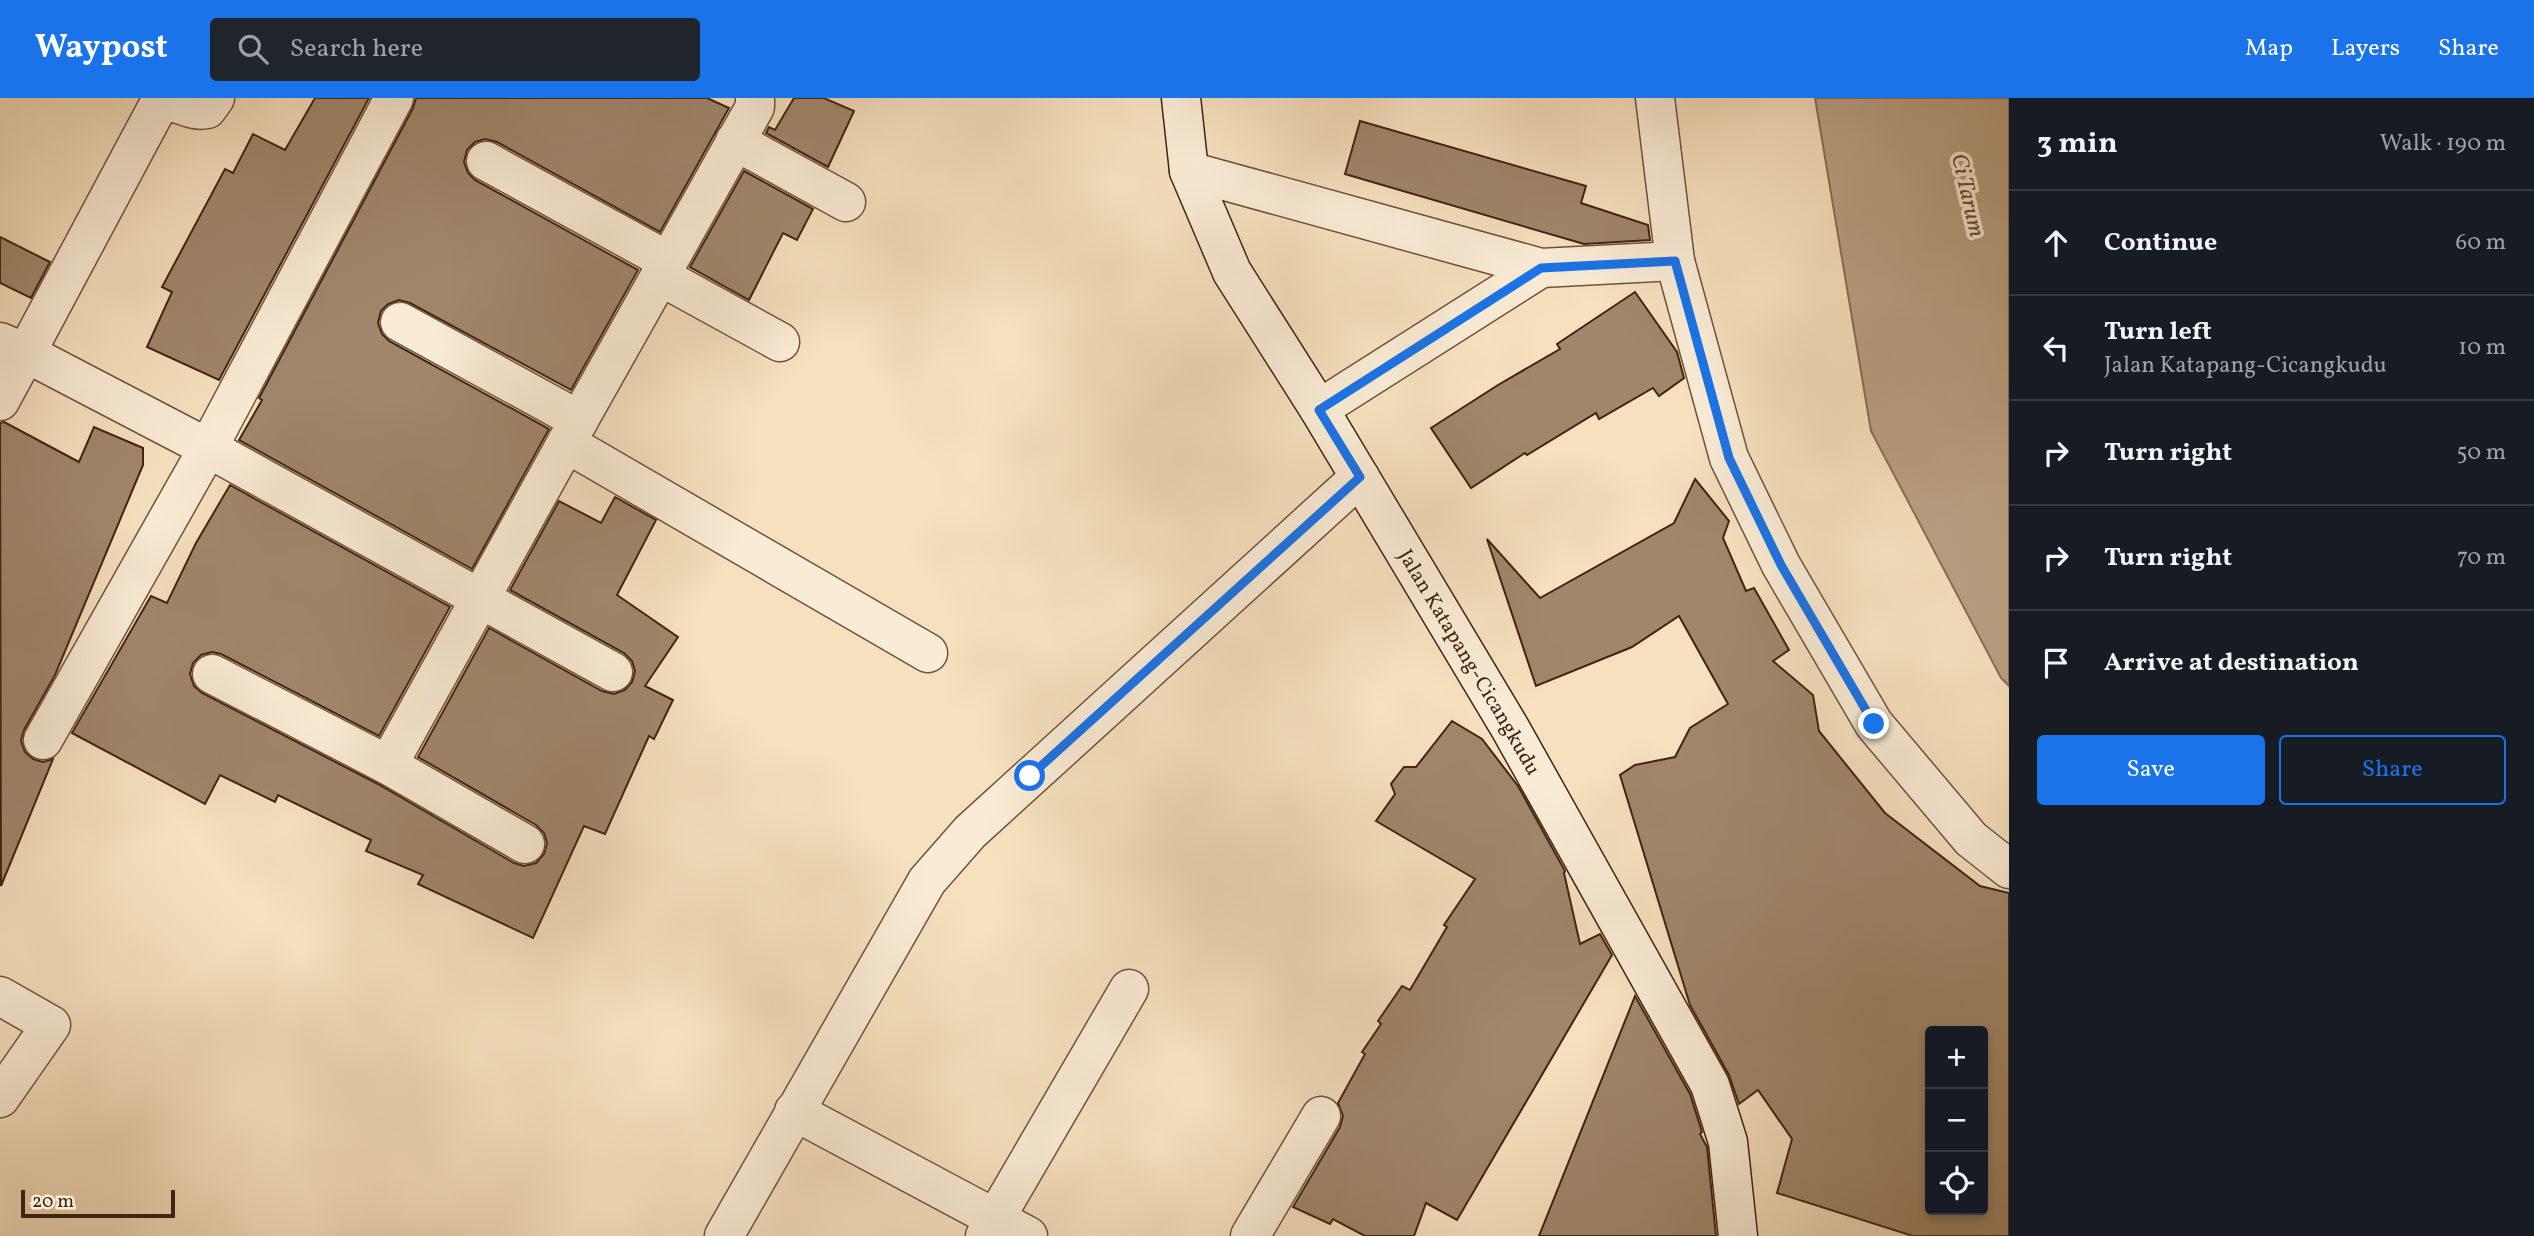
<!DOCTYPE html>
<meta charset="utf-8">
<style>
body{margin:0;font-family:Vollkorn,serif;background:#20242c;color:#f1f3f6}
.controls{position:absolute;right:21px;bottom:21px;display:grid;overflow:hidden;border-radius:7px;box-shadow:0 4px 10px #0003}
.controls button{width:63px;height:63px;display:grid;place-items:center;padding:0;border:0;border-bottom:2px solid #363941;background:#171b24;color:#f1f3f6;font:35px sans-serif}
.scale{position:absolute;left:21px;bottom:18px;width:154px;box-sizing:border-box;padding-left:7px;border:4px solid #422411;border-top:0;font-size:19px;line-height:24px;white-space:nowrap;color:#422411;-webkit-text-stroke:5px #f9ebd5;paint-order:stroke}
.stop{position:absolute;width:21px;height:21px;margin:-16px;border:5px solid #1a73e8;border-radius:50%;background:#fff}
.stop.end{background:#1a73e8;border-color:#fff;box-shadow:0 2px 7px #0008}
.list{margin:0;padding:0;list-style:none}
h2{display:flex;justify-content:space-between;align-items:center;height:91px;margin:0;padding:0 28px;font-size:30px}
h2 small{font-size:23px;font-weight:400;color:#9ea1a6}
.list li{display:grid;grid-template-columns:46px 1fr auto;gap:21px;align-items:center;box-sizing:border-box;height:105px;padding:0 28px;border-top:2px solid #363941}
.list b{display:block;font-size:26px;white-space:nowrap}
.list p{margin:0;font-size:23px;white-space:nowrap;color:#9ea1a6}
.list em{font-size:23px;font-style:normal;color:#9ea1a6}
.actions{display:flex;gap:14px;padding:21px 28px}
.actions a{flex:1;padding:16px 0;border:2px solid #1a73e8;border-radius:7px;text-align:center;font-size:24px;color:#1a73e8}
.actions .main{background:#1a73e8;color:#fff}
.icon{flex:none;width:38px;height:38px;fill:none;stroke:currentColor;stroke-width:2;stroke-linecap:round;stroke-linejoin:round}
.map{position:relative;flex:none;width:2009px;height:1138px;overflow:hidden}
header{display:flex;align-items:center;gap:42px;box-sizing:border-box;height:98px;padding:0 35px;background:#1a73e8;color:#fff}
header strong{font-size:33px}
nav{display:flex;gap:38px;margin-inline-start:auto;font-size:24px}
.search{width:490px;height:63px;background:#20242c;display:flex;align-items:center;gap:18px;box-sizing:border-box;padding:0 24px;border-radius:7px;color:#9ea1a6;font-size:26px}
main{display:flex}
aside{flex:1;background:#171b24}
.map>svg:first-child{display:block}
</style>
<header>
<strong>Waypost</strong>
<div class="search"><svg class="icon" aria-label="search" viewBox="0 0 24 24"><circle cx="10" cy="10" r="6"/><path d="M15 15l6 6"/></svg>Search here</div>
<nav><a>Map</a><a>Layers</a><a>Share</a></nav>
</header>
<main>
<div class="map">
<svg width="2009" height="1138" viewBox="0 0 2009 1138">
<rect width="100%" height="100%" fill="#f6e0be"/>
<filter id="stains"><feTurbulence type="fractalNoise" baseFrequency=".00286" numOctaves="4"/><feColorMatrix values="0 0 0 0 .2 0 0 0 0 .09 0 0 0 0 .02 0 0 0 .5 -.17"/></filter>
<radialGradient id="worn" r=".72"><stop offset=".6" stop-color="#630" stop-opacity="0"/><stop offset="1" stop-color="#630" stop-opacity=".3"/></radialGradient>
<path fill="#b9a083" stroke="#896e55" stroke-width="2" d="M1815,0h194v588l-8,-8 -130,-247z"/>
<g fill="#a0866b" stroke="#422411" stroke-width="2" fill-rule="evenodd">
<path d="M315,0h54l-150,282 -72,-33 25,-55 -10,-5 63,-118 8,4 20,-39 32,16z"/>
<path d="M416,0h291l22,10 -69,124 -163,-90 -12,-3 -10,3 -8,8 -3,12 4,11 7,7 163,90 -67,120 -161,-87 -11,-3 -11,4 -7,7 -3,12 4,11 7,7 160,88 -77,140 -233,-129 23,-40 -3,-2 154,-290z"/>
<path d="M794,0h30l30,13 -26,56 -62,-34 3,-6 6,3z"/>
<path d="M1360,23l226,65 -5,17 67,22 2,15 -66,4 -239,-70z"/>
<path d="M744,73l69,38 -16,31 -14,-7 -34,67 -59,-33z"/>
<path d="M0,139l50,25 -19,36 -31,-15z"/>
<path d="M1635,194l42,60 7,26 -25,18 -6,-8 -54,31 -3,-6 -69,42 -2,-2 -54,35 -40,-60 67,-43 62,-36 -3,-5z"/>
<path d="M4,324l75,40 15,-35 49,21v17l-88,210 -31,55 -3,11 4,11 8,7 10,3 10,-3 -52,127 -1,-463z"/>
<path d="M1695,381l34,42 -6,17 23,53 8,-3 35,62 -16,11 40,34 6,36 66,82 95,73 29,7v343h-96l-136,-43 15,-54 -34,-49 -19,14 -10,-29 -39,-70 -70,-230 15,-10 40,-8 15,-29 38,-24 -49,-88 -47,31 -96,39 -49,-147 53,59 134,-75zM1930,933h53v179h-53z"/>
<path d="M230,387l220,122 -71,129 -158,-82 -9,-2 -11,3 -8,8 -3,11 4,12 8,7 176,91 136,79 10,3 12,-3 8,-9 3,-11 -3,-10 -8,-8 -118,-68 71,-129 113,63 12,3 11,-4 7,-8 3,-11 -3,-10 -8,-8 -114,-63 49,-89 42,22 14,-26 41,23 -39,75 61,42 -33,49 28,14 -19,39 -5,-3 -44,98 -21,-8 -51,112 -115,-54 5,-9 -57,-24 5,-11 -93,-45 -3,7 -55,-27 -15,29 -133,-71 79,-137 16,7 29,-60z"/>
<path d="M1452,623l30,18 36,47 47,85 -1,2 16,71 20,-10 12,21 -155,265 -31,-17 -12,33h-49l-32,-17 -3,5 -37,-17 47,-80 3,-11 -5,-13 27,-49 -3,-2 19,-28 -3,-3 24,-35 8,4 37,-63 -3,-2 31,-46 -99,-58 19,-27 -4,-10 13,-17h12z"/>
<path d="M1635,898l55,98 12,38 -2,2 7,13 9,89h-177z"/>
</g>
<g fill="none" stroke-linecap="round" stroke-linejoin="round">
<defs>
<g id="street">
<path d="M215,0l-8,11c-20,4 -26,-11 -48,-5l-133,249 182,95 405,224"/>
<path d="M1655,0l20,163 54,197 52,107 93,159 97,115 38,30"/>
<path d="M735,43l111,61"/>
<path d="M486,63l182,100"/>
<path d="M1189,73l352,97 134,-7"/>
<path d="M660,178l120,66"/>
<path d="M0,244l26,11 -26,48"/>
<path d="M1319,311l222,-141"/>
<path d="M579,322l176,-313v-9"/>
<path d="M566,345l362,210"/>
<path d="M212,576l176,91 137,79"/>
<path d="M43,642l165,-292 186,-350"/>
<path d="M388,667l191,-345 -179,-98"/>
<path d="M0,898l51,29 -51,73"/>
<path d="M794,1013l234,125"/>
<path d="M724,1138l203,-355 43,-49 390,-355"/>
<path d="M985,1138l144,-247"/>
<path d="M1250,1138l71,-120"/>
</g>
<g id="secondary">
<path id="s1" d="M1181,0l8,73 43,101 87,137 191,319 200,357 18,57 10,94"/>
</g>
</defs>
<use href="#street" stroke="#6f533c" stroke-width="41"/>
<use href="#secondary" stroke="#422411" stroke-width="41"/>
<use href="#street" stroke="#f9ebd5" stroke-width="38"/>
<use href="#secondary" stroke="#f9ebd5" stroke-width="38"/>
</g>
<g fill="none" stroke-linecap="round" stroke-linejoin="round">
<path stroke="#1a73e8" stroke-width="9" d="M1030,678l330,-299 -41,-67 222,-142 134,-7 54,197 52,107 93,159"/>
</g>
<g text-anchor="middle" stroke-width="7" stroke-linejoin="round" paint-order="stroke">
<g font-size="21" fill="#422411" stroke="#f9ebd5">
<text dy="7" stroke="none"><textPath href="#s1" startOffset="640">Jalan Katapang-Cicangkudu</textPath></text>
</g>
<g font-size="23" font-style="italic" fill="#664933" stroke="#f9ebd5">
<text transform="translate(1969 97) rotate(77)" y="8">Ci Tarum</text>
</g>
</g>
<rect width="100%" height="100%" filter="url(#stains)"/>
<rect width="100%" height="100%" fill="url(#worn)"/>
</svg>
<div class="controls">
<button>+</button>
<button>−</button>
<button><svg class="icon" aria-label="locate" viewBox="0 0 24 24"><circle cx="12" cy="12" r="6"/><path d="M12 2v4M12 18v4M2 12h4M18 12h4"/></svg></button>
</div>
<div class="scale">20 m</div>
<div class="stop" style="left:1030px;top:678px"></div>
<div class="stop end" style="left:1874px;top:626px"></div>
</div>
<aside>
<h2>3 min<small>Walk · 190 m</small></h2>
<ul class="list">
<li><svg class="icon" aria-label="ahead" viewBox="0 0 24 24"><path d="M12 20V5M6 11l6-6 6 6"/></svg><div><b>Continue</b></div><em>60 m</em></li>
<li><svg class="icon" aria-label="left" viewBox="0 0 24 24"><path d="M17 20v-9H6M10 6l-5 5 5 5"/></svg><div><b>Turn left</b><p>Jalan Katapang-Cicangkudu</p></div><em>10 m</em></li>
<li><svg class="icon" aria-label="right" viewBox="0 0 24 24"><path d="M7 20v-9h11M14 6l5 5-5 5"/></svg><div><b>Turn right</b></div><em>50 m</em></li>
<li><svg class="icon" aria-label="right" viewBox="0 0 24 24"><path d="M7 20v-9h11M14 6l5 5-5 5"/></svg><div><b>Turn right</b></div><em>70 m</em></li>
<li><svg class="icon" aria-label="arrive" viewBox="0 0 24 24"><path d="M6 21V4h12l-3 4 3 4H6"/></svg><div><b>Arrive at destination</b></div></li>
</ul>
<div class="actions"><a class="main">Save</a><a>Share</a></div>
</aside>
</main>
